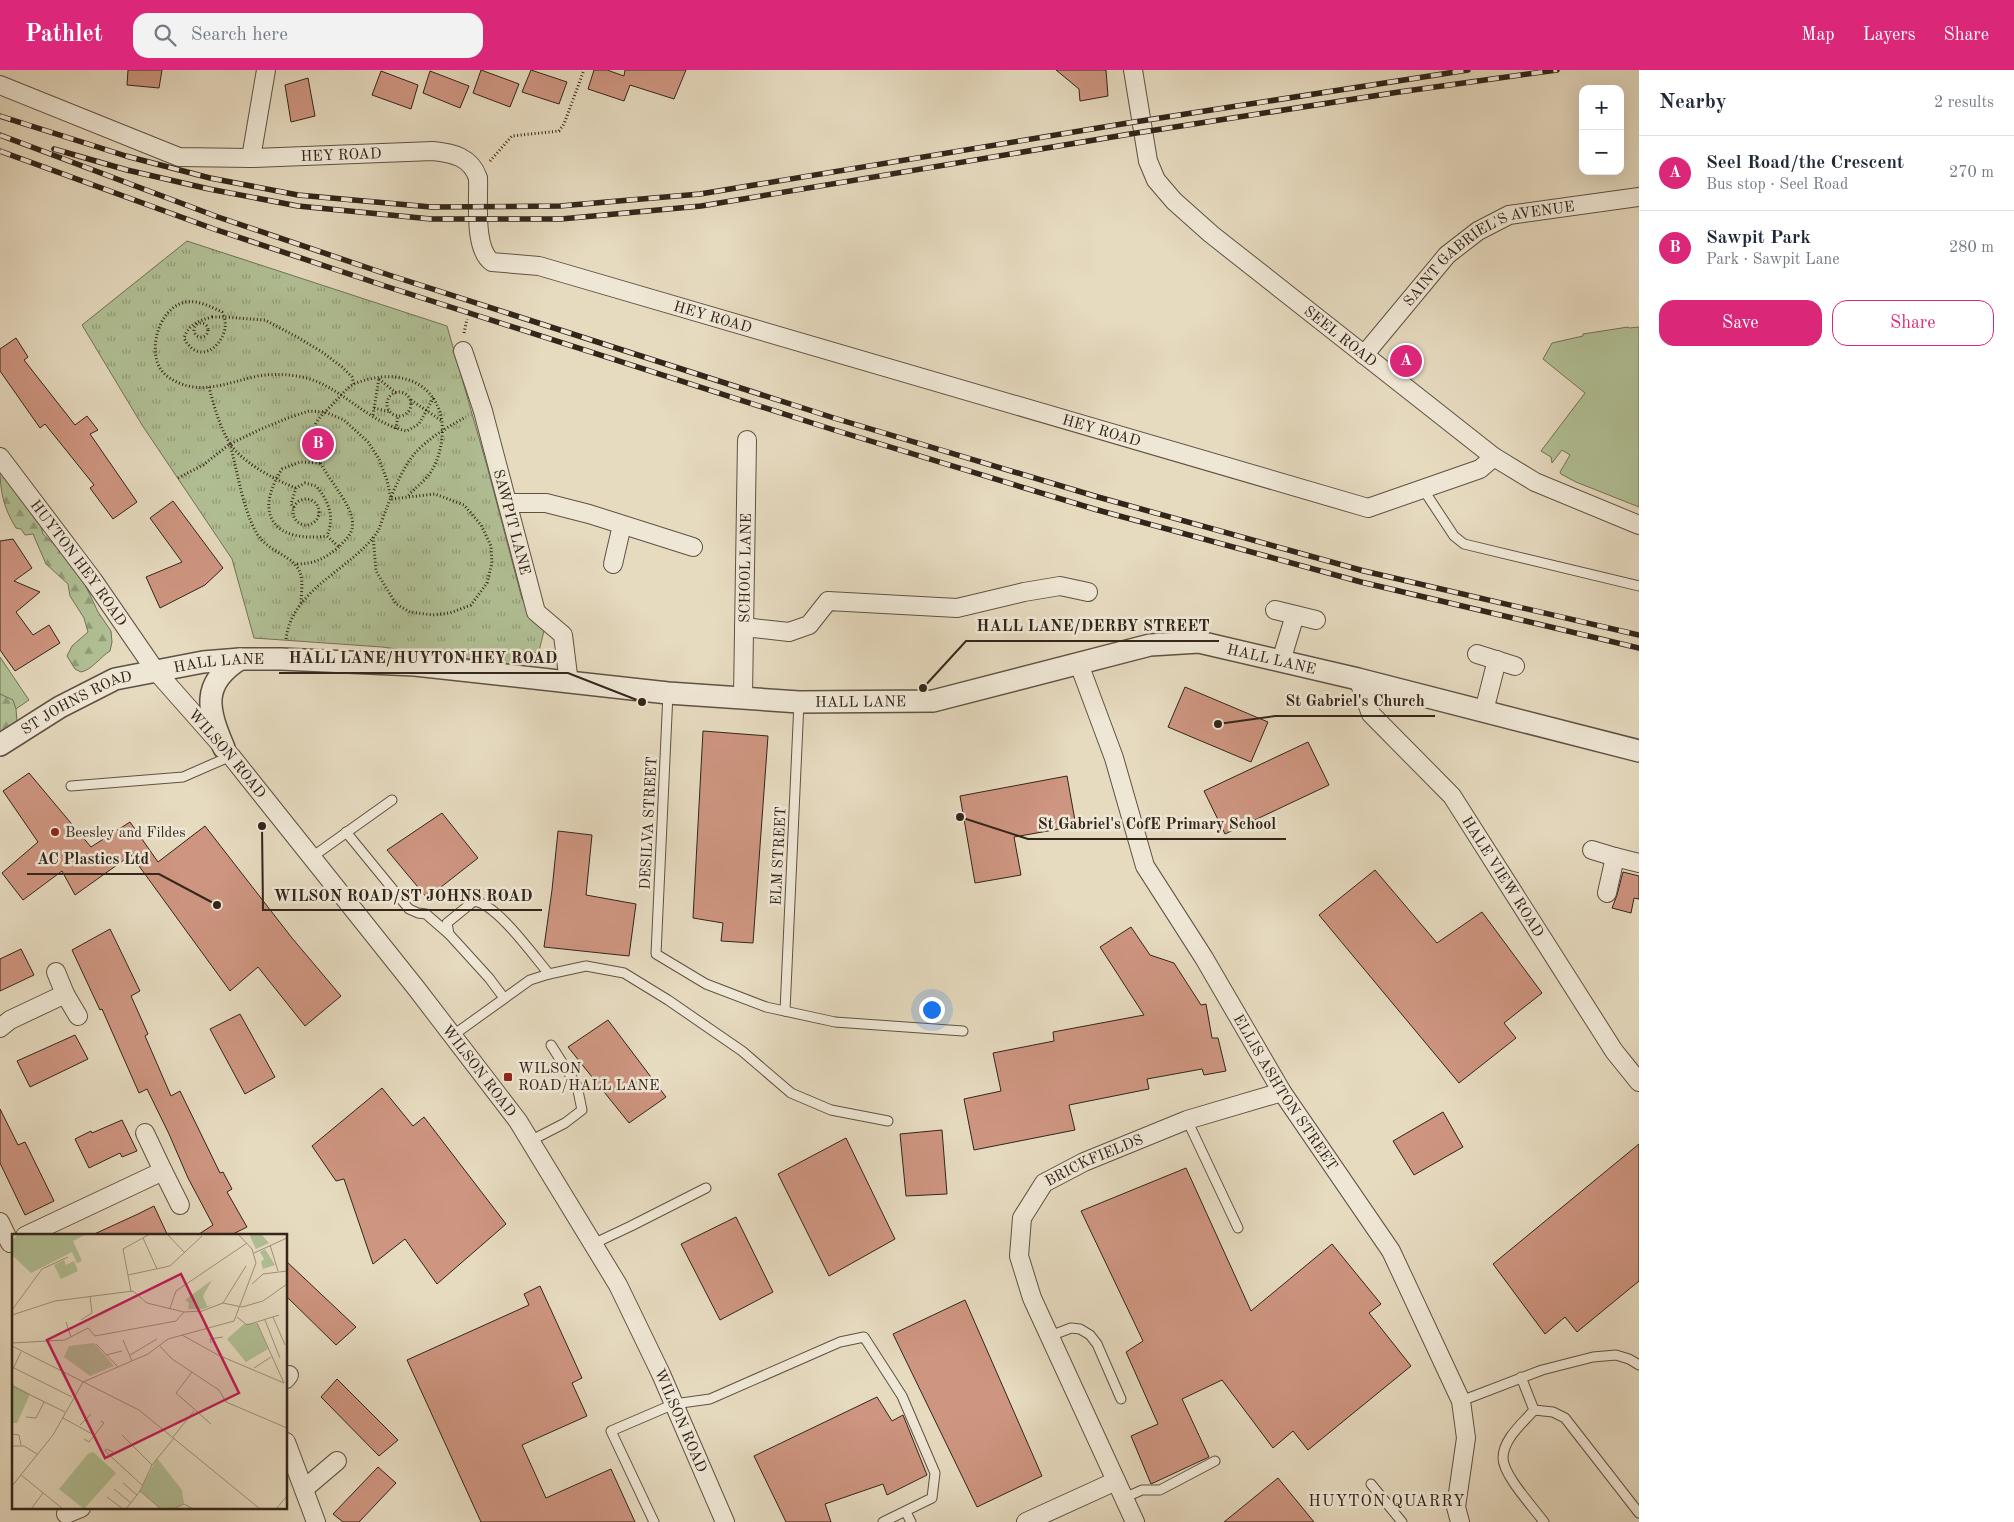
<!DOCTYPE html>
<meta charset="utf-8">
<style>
body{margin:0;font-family:"Old Standard TT",serif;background:#f2f2f3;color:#1f2937}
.controls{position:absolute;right:15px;top:15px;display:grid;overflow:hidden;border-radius:10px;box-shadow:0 5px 20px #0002}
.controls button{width:45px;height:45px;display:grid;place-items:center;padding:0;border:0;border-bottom:1px solid #e0e1e3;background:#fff;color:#1f2937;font:25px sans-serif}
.you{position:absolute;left:931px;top:939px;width:18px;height:18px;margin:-12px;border:4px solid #fff;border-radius:50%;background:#1a73e8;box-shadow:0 0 0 8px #1a73e833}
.badge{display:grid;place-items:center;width:32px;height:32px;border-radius:50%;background:#db2777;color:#fff;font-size:16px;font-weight:700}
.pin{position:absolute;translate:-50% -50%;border:2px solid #fff;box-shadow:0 1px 5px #0006}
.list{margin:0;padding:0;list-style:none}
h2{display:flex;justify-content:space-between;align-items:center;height:65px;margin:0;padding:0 20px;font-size:21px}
h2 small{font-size:16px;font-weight:400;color:#747a83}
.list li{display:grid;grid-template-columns:32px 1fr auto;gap:15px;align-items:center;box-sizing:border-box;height:75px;padding:0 20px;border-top:1px solid #e0e1e3}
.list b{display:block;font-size:19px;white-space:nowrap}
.list p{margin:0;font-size:16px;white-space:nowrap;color:#747a83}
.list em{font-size:16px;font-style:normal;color:#747a83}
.actions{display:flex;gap:10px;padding:15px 20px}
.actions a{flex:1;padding:11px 0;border:1px solid #db2777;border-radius:15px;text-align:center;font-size:18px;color:#db2777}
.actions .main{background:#db2777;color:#fff}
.icon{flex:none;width:28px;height:28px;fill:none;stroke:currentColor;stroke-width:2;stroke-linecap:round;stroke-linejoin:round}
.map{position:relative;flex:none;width:1639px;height:1452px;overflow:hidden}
header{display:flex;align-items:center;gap:30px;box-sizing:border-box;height:70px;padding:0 25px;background:#db2777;color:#fff}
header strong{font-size:24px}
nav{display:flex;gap:28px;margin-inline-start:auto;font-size:18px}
.search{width:350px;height:45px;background:#f2f2f3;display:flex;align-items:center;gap:12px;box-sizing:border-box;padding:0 18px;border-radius:15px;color:#747a83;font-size:19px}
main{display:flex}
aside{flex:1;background:#fff}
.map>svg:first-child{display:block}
</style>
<header>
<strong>Pathlet</strong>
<div class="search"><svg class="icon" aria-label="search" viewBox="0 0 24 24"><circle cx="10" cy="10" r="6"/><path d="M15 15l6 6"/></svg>Search here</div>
<nav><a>Map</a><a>Layers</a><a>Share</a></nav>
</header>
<main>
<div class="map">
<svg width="1639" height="1452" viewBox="0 0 1639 1452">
<defs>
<pattern id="forest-firs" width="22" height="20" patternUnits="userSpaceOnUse" patternTransform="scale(1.25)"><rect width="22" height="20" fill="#b1c095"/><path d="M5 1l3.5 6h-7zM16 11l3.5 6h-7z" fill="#919c79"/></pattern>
<pattern id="park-tufts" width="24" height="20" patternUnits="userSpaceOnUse" patternTransform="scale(1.25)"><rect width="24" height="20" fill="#b1c095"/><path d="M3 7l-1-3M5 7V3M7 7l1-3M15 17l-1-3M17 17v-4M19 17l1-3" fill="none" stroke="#919c79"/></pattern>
</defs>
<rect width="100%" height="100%" fill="#e6dabf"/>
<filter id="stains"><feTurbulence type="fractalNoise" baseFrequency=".004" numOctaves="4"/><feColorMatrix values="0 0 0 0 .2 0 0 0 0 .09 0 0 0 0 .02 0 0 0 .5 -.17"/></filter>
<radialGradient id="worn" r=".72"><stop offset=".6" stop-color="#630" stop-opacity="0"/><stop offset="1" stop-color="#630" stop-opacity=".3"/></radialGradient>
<g fill="#b1c095" stroke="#727258">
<path d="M1628,257l1,1 10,-1v180l-63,-25 -15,-8 -1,-2 10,-17 -8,-5 -10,13 -1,-6 -10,-6 44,-58 -42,-34 9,-16 31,-7v-2z"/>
<path d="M0,587l29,43 -29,20z"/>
</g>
<g fill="url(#forest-firs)" stroke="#727258">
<path d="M0,397l40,56 3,11 16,15 24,31 15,32 13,19 1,11 -2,9c-10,6 -18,19 -29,21l-6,-3 -8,-13 5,-10 16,-14 -4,-14 -14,-22 -2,-12 -22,-20 -13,-30 -8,1 -4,-6 -5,-1c-13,-21 -16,-37 -16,-61z"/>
<path d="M0,624l13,6 3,9 1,12 -10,11 -7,4z"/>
</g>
<path fill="url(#park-tufts)" stroke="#727258" d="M187,171l260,85 40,140 35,133 22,32 -5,20 -30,13 -127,-17 -128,-9 -22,-79 -90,-134 -60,-100z"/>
<g fill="#ce9580" stroke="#32251a">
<path d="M128,0h34l-3,18 -32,-3z"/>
<path d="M481,0l38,14 -9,23 -37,-14z"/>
<path d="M531,0l36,12 -8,22 -37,-12z"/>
<path d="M594,0h13l17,6 1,-6h61l-12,29 -44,-14 -6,16 -36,-12z"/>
<path d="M1056,0h50l2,26 -28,5 -1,-12z"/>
<path d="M381,1l37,14 -7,24 -39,-14z"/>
<path d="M430,1l39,15 -9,22 -37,-15z"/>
<path d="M308,8l7,38 -24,6 -6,-37z"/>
<path d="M16,268l12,19 -4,3 51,65 12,-9 11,14 -8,4 47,68 -24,17 -23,-31 4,-3 -49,-61 -5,4 -40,-57v-22z"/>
<path d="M173,431l50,67 -18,17 -45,23 -14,-31 36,-15 -32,-44z"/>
<path d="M13,469l19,29 -18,13 26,11 -24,20 17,23 16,-10 11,18 -45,28 -15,-21v-109z"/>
<path d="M1185,617l83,35 -17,40 -83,-35z"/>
<path d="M703,661l65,5 -15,207 -32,-2 2,-18 -30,-5z"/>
<path d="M1308,672l21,43 -104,49 -21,-43z"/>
<path d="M29,703l62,74 39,-25 28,40 47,-36 87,112 49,58 -36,30 -47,-59 -28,24 -99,-136 -56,40 -13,-24 -39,29 -21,-27 36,-31 -35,-51z"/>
<path d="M1067,706l9,50 -62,11 7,38 -46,8 -15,-87z"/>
<path d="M442,743l36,45 -51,40 -40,-48z"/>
<path d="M558,761l34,4 -6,60 50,9 -7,52 -85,-9 8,-57z"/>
<path d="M1375,800l62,73 45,-31 60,81 -38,30 12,15 -57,45 -140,-168z"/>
<path d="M1623,802l16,4v23l-5,-1 -3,15 -19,-5 5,-13z"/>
<path d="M1131,857l19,28 24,8 27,42 5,-1 6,34h6l8,33 -22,4 -2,-6 -55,10 2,10 -80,16 6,25 -101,20 -10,-51 37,-8 -8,-38 61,-12 -1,-9 91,-17 -44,-68z"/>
<path d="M110,859l30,62 -9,5 17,38 -3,2 26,60 9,-5 40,82 3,-1 9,17 -5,3 20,35 -18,9h-33l17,-11 -25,-47 -19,-44 -22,-45 -8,4 -37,-84 -2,1 -28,-60z"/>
<path d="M21,879l13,26 -34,16v-32z"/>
<path d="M240,944l35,63 -30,17 -35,-65z"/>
<path d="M608,950l58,77 -37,26 -61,-76z"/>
<path d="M75,965l13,24 -58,28 -13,-26z"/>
<path d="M382,1018l31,38 11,-9 82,107 -69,60 -32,-45 -32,25 -29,-85 -8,2 -24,-35z"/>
<path d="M0,1039l18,36 7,-3 29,59 -29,14 -25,-52z"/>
<path d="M1443,1042l20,35 -49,28 -21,-34z"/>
<path d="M122,1050l15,31 -15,6 -2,-4 -31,15 -14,-29 16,-8 1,2z"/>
<path d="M942,1060l5,64 -41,2 -6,-62z"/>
<path d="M846,1068l49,101 -66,37 -51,-102z"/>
<path d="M1639,1074v137l-62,51 -12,-15 -20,17 -52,-70z"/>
<path d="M1186,1098l65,143 81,-67 49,60 -12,9 42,53 -103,84 -15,-19 -20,17 -51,-68 -40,19 27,58 -58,27 -20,-48 27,-12 -32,-72 17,-11 -62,-130z"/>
<path d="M154,1136l14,30h-78l48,-22z"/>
<path d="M736,1147l37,75 -53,28 -39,-76z"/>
<path d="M286,1191l70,66 -20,18 -50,-49z"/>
<path d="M540,1216l42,92 -10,5 15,33 -65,29 24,53 65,-29 24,53h-154l-74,-162 122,-55 -5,-11z"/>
<path d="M965,1230l77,176 -65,31 -84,-173z"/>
<path d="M337,1309l61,61 -19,16 -58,-59z"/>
<path d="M877,1327l15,24 11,-6 24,60 -40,20 -4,-11 -58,20 6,18h-45l-32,-66z"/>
<path d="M378,1397l18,16 -37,39h-16l-10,-8z"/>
<path d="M1278,1408l36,44h-90z"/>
</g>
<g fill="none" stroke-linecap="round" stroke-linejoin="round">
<defs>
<g id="service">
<path d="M1423,419l31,47 10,8 175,42"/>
<path d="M668,623l-12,261 50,30 60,23 69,15 128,9"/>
<path d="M71,716l112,-9 48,-21"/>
<path d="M346,762l63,77 9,4 8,1 23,20"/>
<path d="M312,787l80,-57"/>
<path d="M504,928l-15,-20 -40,-44 -2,-11 27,-22c23,3 59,54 75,73"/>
<path d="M785,941l14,-309"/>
<path d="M452,966l78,-56 19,-6 37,-8 38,7 44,27 74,51 49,42 40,17 57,11"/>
<path d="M1187,1050l51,108"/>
<path d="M530,1071l35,-18 17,-13 -5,-24 -26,-41"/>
<path d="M593,1174l38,-18 75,-38"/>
<path d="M1050,1266l21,-8 9,1 10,6 7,9 24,55"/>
<path d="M1521,1307l13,33c-11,13 -31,29 -31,48 0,17 30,49 41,64"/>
<path d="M1461,1331l81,-31 51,-13 23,-2 13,4 10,6"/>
<path d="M1534,1340l19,2 12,6 74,95"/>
<path d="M1371,1414l31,38"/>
<path d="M1124,1428l18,-8h18l55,-29"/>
<path d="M906,1442l5,10"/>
<path d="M654,1452l-43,-91 63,-27 36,-5 130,-57 24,-5 38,59 33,77 -3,25 -49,24"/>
</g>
<g id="minor">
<path id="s1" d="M1133,0l15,91 8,19 18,21 37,33 283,223 41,25 104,43"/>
<path id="s2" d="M0,15l179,72 72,1 182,-7c20,2 38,6 45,27 1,21 -5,71 14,84l47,4 829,242 112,-39 14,-12"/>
<path d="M251,88l15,-88"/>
<path id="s3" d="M463,281l20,60 53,201 27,23 6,48"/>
<path id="s4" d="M1364,285l83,-100 31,-24 31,-16 130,-18"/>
<path id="s5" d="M0,387l93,123 62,90 76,86 185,232 102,133 100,164 43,89 64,148"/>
<path d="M508,433h38l43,11 104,33"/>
<path d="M613,494l9,-39"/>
<path d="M1275,540l41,10"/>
<path d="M744,557l45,5 20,-7 19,-24 129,7 67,-16 36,-6 28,6"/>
<path d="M1477,584l38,12"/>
<path d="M1281,591l14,-46"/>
<path id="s6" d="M1079,594l35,94 31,108 59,92 78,134 109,159 70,150 5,37 -10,69 4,15"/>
<path id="s7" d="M1358,609l13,35 81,82 162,255 25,31"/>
<path id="s8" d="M743,626l4,-256"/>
<path d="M1484,641l13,-51"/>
<path d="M1592,780l23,7"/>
<path d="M1607,823l8,-36 24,6"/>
<path d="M56,902l9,22"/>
<path d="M0,958l10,-8 55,-26 13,22"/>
<path d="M163,1101l17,34"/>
<path d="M0,1152l10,21"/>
<path d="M25,1166l138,-65 -18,-38"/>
<path d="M286,1309l3,-4"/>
<path d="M286,1372l30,80"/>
<path d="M304,1419l33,-28"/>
<path d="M66,1444l15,-6"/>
<path d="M1026,1452l90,-41"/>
<path id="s9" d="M1135,1452l-103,-224 -13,-42 3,-38 22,-35 40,-21 103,-42 95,-28"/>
</g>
<g id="tertiary">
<path id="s10" d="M0,675l60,-38 55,-28 88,-17 37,-3h41l134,6 253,28 131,9 134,-1 217,-56 49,-3 159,37 281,72"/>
<path d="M224,678c-16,-38 -24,-64 16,-89"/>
</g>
</defs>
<use href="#service" stroke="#5f5243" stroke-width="11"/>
<use href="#minor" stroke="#5f5243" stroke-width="20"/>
<use href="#tertiary" stroke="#5f5243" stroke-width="24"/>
<g stroke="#32251a" stroke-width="3" stroke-dasharray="1 2.5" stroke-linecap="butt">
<path d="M490,91l22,-25 47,-5 5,-7 20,-54"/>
<path d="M212,247h12c8,21 -23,54 -40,21 5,-14 14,-17 28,-21z"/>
<circle cx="201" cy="260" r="7"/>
<path d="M464,263l3,-14"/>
<path d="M379,309l17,14"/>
<path d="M354,314l-2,-7 -10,-10 -20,-15 -25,-15 -32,-17 -41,-3 -2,-5c-10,-5 -24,-12 -36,-10 -29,5 -42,57 -19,74 30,22 58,7 91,0 13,-2 25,-2 38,0 42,5 70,47 111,55l12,-7 15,-27"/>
<path d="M209,317c5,19 10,38 20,55 12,20 46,38 67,46"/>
<circle cx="399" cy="334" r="12"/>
<path d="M411,330l31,21"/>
<path d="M374,338l16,4"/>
<path d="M373,345l6,-37"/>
<path d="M396,359l2,-14"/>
<path d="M230,374c7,26 13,65 26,88 13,23 40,22 45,44 2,8 0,19 0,27"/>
<path d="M320,393l-20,-1 -18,7c-30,47 -6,74 45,67"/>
<path d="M178,408l25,-13 27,-21 31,-15 27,-11 21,-7 16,1 19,8 24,22 11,17 8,21 4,19 44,-5 29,11 17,20 10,21 1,17 -5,20 -16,22 -21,8 -17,2 -23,-3 -14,-8 -20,-33 -3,-35"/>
<circle cx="306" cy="442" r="13"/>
<path d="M294,438l-3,-4 5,-16 9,-5 11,3c13,15 19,31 11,50l12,11c4,-5 9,-9 12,-15 12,-29 -49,-69 -37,-104 3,-10 11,-16 18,-23 7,-7 14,-17 22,-21 35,-15 77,-8 87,32 4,19 -1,46 -14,61 -6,7 -13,12 -19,19"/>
<path d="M297,494c18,0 28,-6 42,-17"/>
<path d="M286,569c6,-51 67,-70 92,-108 3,-6 5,-15 8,-21 7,-18 17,-44 30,-58 13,-14 33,-26 50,-35"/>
</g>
<use href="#service" stroke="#efe7d5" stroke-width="9"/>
<use href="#minor" stroke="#efe7d5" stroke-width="18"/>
<use href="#tertiary" stroke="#efe7d5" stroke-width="21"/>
<defs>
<g id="rail">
<path d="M0,46l126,40 84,22 88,17 133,12 129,-1 140,-12 428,-71 340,-53"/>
<path d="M0,65l218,82 171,58 445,143 264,79 266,74 275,64"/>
<path d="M54,79l73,21 82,19 89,17 133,13h130l140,-13 429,-72 269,-42 158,-22"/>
<path d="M0,81l214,78 171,57 446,143 263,80 267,73 278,66"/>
</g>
</defs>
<use href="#rail" stroke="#32251a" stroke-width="5.5"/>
<use href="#rail" stroke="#efe7d5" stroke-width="4" stroke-dasharray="11" stroke-linecap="butt"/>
</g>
<g fill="#8f2418" stroke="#efe7d5" stroke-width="2">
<circle cx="55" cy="762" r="5"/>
<rect x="503" y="1002" width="10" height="10" rx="2.5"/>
</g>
<g text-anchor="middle" stroke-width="5" stroke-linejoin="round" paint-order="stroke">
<g font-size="15" fill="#32251a" stroke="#efe7d5">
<text dy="5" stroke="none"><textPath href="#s2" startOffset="355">HEY ROAD</textPath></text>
<text dy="5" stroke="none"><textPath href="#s4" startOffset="168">SAINT GABRIEL'S AVENUE</textPath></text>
<text dy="5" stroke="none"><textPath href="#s2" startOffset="819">HEY ROAD</textPath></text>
<text dy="5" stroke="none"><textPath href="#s1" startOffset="355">SEEL ROAD</textPath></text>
<text dy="5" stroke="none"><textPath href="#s2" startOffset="1224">HEY ROAD</textPath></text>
<text dy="5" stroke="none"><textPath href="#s3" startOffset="178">SAWPIT LANE</textPath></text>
<text dy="5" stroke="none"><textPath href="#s5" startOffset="132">HUYTON HEY ROAD</textPath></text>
<text dy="5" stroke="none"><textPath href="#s8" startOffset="128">SCHOOL LANE</textPath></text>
<text dy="5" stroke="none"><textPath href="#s10" startOffset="1302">HALL LANE</textPath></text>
<text dy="5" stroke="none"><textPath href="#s10" startOffset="238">HALL LANE</textPath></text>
<text dy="5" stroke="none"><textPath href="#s10" startOffset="882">HALL LANE</textPath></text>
<text dy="5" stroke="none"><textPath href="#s10" startOffset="88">ST JOHNS ROAD</textPath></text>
<text dy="5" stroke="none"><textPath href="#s5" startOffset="374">WILSON ROAD</textPath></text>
<text transform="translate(648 753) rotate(-87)" y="5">DESILVA STREET</text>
<text transform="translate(778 786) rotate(-87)" y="5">ELM STREET</text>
<text dy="5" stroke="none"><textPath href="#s7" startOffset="248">HALE VIEW ROAD</textPath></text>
<text dy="5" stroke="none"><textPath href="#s5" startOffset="779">WILSON ROAD</textPath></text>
<text dy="5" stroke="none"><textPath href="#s6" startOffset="479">ELLIS ASHTON STREET</textPath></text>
<text dy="5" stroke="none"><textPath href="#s9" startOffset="425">BRICKFIELDS</textPath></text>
<text dy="5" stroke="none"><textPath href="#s5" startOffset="1184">WILSON ROAD</textPath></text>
</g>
<g font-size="15" fill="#32251a" stroke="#efe7d5" text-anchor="start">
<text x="65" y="767">Beesley and Fildes</text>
<text x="518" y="1003">WILSON<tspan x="518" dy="17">ROAD/HALL LANE</tspan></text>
</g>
<g font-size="16" letter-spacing="1" fill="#32251a" stroke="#efe7d5">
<text x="1387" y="1436">HUYTON QUARRY</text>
</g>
</g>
<g transform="translate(12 1164)">
<rect width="275" height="275" fill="#e6dabf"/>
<path d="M52,26l2,5 8,-4 4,10 -17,8 -7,-14zM200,46l-9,16 4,10 6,-1 -10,4h-15l1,-6 -4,-3zM245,89l11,26 -22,13 -19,-23 17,-15zM145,224l25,32 2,14 -11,5h-12l-21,-18z" fill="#b1c095"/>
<path d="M6,0h69l-14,7 9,20 -5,2 -5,-11 -41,21 -19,-18v-14zM82,109l20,23 -24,10 -26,-19 5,-11zM0,150l18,10 -13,29h-5zM81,218l23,21 -32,36 -25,-20 29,-35z" fill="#b1c095"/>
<path d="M237,0h12l8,9 -13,6zM253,15l10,16 -12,4 -2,-7 3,-3 -4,-7z" fill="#b1c095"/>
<path fill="none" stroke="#9e927d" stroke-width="1" d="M155,0l18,19M131,4l14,31M258,11l8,26M242,19l33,-15M116,41l42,-9 32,-30M240,50l11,-10 24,-3M119,57l-8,-42 27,-15M211,69l23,-37M158,74l6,-17 71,-48M0,76l30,-41 26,-12M0,81l43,-14 78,-10 14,12 37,9 18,-1 21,-8 19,4 21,-6 24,-17M225,83l10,8 32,-10M261,83l12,28M69,86l11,-7 -2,-17M253,86l15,38M54,88l5,15M170,101l36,20 66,28 -27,-60M111,106l9,21M0,109l53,-3 23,-12 7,8 81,-15 8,-9M199,109l-1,-4 13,-2M84,110l22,23M147,111l13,14 47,31 7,12 61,26M0,112l127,64 121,99M94,121l16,-4M118,121l27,-16M0,133l60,30M242,134l17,-11M0,137l9,-19M180,138l-16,21 35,31M0,152l53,26M14,183l10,1 8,-16M51,184l31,17M68,191l11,-11M0,200l7,1 2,10M110,201l30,30M161,203l21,-26M72,205l5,3 15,-19 -3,-2M0,212h12l13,8M98,221l3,-3 -7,-3 -1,2 37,34M9,241l42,34M111,249l14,12M0,252l41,-51 30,-53 65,-28 20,-15 66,-18 22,-58 -4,-14 -14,-15M102,255l17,14M128,257l21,18M95,263l16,12M19,275l12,-16M114,275l14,-18 12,-26 22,-27M161,275l11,-5 9,5M264,275l11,-13"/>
<path fill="#c2185b" fill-opacity="0.15" stroke="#c2185b" stroke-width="2.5" d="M169,40l58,119 -134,65 -58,-118z"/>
<rect width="275" height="275" fill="none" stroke="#32251a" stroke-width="2.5"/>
</g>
<path fill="none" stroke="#32251a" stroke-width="2" d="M923 618L966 571H1219M642 632L568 603H279M1218 654L1275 646H1435M960 747L1028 769H1286M217 835L159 804H27M262 756L263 840H542"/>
<g fill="#32251a" stroke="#efe7d5" stroke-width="2">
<circle cx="923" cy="618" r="5"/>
<circle cx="642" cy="632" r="5"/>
<circle cx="1218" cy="654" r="5"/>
<circle cx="960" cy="747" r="5"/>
<circle cx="217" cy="835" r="5"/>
<circle cx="262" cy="756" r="5"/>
</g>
<g font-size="16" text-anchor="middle" font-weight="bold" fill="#32251a" stroke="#efe7d5" stroke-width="5" stroke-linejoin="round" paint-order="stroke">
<text x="1093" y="561">HALL LANE/DERBY STREET</text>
<text x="423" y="593">HALL LANE/HUYTON HEY ROAD</text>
<text x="1355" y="636">St Gabriel's Church</text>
<text x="1157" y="759">St Gabriel's CofE Primary School</text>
<text x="93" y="794">AC Plastics Ltd</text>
<text x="403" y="831">WILSON ROAD/ST JOHNS ROAD</text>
</g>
<rect width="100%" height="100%" filter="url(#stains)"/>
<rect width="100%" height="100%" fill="url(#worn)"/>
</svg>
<div class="controls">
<button>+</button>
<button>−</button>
</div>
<div class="you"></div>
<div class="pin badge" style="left:1406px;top:291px">A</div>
<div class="pin badge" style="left:318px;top:374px">B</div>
</div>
<aside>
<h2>Nearby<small>2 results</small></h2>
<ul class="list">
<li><span class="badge">A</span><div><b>Seel Road/the Crescent</b><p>Bus stop · Seel Road</p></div><em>270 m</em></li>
<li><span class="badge">B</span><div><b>Sawpit Park</b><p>Park · Sawpit Lane</p></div><em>280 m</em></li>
</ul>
<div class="actions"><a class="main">Save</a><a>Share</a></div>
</aside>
</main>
